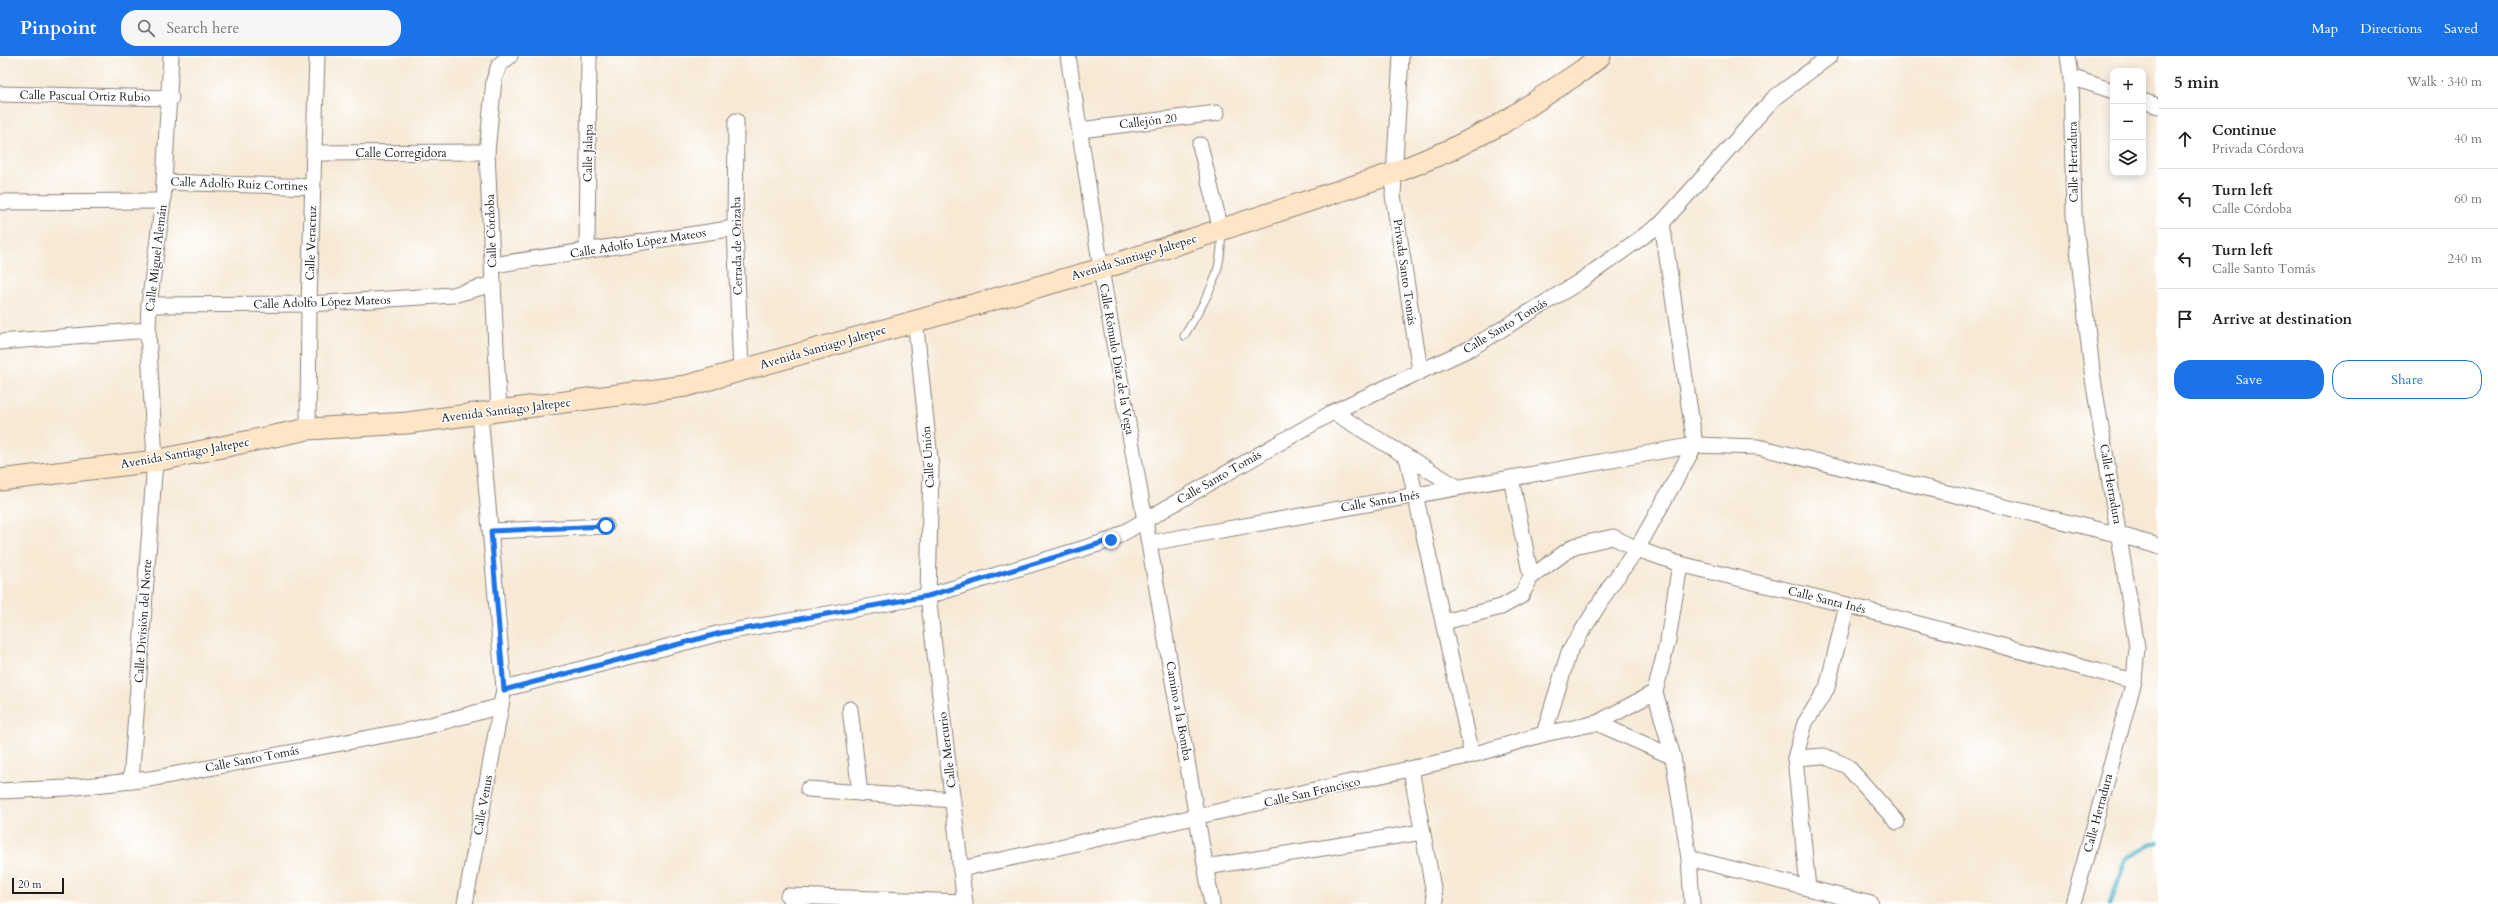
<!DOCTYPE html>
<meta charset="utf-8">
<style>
body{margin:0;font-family:Cardo,serif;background:#f6f6f6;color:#202124}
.controls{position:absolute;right:12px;top:12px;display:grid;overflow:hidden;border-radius:8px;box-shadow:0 2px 10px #0003}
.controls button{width:36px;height:36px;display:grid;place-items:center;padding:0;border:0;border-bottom:1px solid #e0e0e0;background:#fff;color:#202124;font:20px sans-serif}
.scale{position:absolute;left:12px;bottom:10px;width:52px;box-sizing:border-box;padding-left:4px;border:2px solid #1c1c1c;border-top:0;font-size:11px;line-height:14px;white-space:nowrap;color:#1c1c1c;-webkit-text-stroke:3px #fff;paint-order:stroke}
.stop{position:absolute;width:12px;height:12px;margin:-9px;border:3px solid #1a73e8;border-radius:50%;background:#fff}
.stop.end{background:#1a73e8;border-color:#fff;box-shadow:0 1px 4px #0008}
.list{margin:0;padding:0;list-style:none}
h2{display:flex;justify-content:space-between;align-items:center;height:52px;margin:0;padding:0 16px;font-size:17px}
h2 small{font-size:13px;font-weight:400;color:#757577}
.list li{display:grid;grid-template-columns:26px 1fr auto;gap:12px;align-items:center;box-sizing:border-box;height:60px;padding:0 16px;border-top:1px solid #e0e0e0}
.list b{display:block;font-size:15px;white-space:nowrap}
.list p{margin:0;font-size:13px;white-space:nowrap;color:#757577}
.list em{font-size:13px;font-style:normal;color:#757577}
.actions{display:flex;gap:8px;padding:12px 16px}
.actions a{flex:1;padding:9px 0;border:1px solid #1a73e8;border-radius:16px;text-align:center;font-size:14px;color:#1a73e8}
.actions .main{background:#1a73e8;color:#fff}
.icon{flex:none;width:22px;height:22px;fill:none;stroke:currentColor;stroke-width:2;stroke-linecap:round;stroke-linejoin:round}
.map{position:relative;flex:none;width:2158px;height:848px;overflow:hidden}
header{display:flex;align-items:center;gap:24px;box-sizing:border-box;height:56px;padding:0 20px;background:#1a73e8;color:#fff}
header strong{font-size:19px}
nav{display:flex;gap:22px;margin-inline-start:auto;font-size:14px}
.search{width:280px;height:36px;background:#f6f6f6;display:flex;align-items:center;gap:10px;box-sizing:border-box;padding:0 14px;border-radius:16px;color:#757577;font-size:15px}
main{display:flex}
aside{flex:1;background:#fff}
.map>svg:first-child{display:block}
</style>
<header>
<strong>Pinpoint</strong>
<div class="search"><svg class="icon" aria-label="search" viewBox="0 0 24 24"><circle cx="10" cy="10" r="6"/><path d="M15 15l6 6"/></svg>Search here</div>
<nav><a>Map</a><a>Directions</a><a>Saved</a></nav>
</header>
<main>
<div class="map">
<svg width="2158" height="848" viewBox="0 0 2158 848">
<rect width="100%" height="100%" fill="#fff"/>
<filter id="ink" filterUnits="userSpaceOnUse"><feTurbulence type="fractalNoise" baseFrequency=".025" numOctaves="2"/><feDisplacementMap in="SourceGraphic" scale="8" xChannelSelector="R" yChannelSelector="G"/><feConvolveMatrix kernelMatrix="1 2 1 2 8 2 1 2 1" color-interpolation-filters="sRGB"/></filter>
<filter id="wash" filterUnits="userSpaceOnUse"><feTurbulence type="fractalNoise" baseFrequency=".012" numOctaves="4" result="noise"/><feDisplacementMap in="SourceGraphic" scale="16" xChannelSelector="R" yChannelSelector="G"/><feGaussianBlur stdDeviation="0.9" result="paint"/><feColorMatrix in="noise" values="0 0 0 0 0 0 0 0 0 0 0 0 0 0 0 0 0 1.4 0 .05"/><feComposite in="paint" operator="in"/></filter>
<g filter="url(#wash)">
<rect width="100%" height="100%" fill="#f7e9d6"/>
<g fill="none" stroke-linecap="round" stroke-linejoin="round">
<path stroke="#4ab1c9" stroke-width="5" d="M2110,848l16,-46 25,-14 7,-1"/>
</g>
</g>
<g filter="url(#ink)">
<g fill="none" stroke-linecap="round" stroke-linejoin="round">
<defs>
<path id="lane" d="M1184,280c21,-35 40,-62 37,-105"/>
<g id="street">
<path d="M1068,0l33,213 111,635"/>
<path d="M1401,0l-8,139 27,176"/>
<path d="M2068,0l3,21 3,138 19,164 44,268 -3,34 -61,223"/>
<path d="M2071,21l42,14"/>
<path d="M0,38l171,4"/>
<path d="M2143,45l15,5"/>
<path d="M736,65l-1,107 6,143"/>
<path d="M1080,74l137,-17"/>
<path d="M1200,89l21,85"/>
<path d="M315,97l172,-1"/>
<path d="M164,126l149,5"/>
<path d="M0,146l163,-1"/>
<path d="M587,195l2,-195"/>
<path d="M493,209l242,-37"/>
<path d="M149,249l160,-1 144,-9 40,-11"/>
<path d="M915,263l16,149 -3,128 37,308"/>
<path d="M0,286l148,-12"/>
<path d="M499,356l-12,-260 7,-72 5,-15 11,-9"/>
<path d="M1333,356l124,75"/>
<path d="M308,373l1,-125 8,-248"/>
<path d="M1407,401l65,298"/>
<path d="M1511,422l20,99"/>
<path d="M491,475l115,-5"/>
<path d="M1150,487l545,-98 63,2 362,88 38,11"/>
<path d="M1680,508l-12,76 -13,52 18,65 16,101 3,46"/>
<path d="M1444,566l57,-15 20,-11 10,-19 43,-31 39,-9 24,12 43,15 167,41 287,76"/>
<path d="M504,633l217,-56 207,-37 183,-56 222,-128 138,-64 108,-66 83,-59 112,-125 56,-42"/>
<path d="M850,653l10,84"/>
<path d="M1597,667l76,34"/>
<path d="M1544,678l25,-82 42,-67 26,-36 58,-104 -33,-222"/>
<path d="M1795,702l29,-2 23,10 50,56"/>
<path d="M1411,714l25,134"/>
<path d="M131,725l24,-320 -7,-131 1,-25 14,-104 8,-145"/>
<path d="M808,733l145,11"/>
<path d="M0,735l67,-3 83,-9 266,-50 85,-23"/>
<path d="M1689,802l182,46"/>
<path d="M1206,811l216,-35"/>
<path d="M961,813l511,-114 72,-21 53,-11 58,-31"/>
<path d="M1808,832l-13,-130 10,-35 22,-35 20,-83"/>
<path d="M788,840l177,6"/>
<path d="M465,848l39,-215 -24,-275"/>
</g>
<path id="secondary" d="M0,424l155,-19 153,-32 99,-6 279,-37 415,-117 293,-96 54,-22 53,-27 82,-54 17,-14"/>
</defs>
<use href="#lane" stroke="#8a8279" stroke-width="9"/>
<use href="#street" stroke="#8a8279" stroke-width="17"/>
<use href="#secondary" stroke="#8a8279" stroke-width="23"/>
<use href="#lane" stroke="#fff" stroke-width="7"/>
<use href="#street" stroke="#fff" stroke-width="15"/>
<use href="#secondary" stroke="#fde5c5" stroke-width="21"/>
</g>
</g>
<g fill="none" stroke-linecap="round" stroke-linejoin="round" filter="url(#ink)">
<path stroke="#1a73e8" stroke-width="5" d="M606,470l-115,5 13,159 217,-57 207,-37 183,-56"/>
</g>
<g text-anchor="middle" stroke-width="3" stroke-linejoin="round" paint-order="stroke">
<g font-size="12" fill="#1c1c1c" stroke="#fff">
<text transform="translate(85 40) rotate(1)" y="4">Calle Pascual Ortiz Rubio</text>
<text transform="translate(1148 65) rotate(-7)" y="4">Callejón 20</text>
<text x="401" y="101">Calle Corregidora</text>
<text transform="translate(588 97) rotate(-89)" y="4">Calle Jalapa</text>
<text transform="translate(2073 106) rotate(-91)" y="4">Calle Herradura</text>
<text transform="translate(239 128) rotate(2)" y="4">Calle Adolfo Ruiz Cortines</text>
<text transform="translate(491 175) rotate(-92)" y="4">Calle Córdoba</text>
<text transform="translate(311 187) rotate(-88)" y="4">Calle Veracruz</text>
<text transform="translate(638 187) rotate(-9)" y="4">Calle Adolfo López Mateos</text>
<text transform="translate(737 190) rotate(-91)" y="4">Cerrada de Orizaba</text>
<text transform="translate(1134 201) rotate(-17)" y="4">Avenida Santiago Jaltepec</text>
<text transform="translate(156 202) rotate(-83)" y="4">Calle Miguel Alemán</text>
<text transform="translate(1405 216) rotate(82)" y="4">Privada Santo Tomás</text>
<text transform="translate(322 246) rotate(-2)" y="4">Calle Adolfo López Mateos</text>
<text transform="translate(1505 270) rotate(-31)" y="4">Calle Santo Tomás</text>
<text transform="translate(823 291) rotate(-16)" y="4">Avenida Santiago Jaltepec</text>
<text transform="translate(1117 303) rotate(80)" y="4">Calle Rómulo Díaz de la Vega</text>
<text transform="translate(506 354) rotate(-7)" y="4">Avenida Santiago Jaltepec</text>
<text transform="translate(185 397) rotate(-10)" y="4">Avenida Santiago Jaltepec</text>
<text transform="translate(928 401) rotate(-94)" y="4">Calle Unión</text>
<text transform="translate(1219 421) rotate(-30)" y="4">Calle Santo Tomás</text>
<text transform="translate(2111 428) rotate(80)" y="4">Calle Herradura</text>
<text transform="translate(1380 445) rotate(-10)" y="4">Calle Santa Inés</text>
<text transform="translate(1827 544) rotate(14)" y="4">Calle Santa Inés</text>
<text transform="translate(143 565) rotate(-86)" y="4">Calle División del Norte</text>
<text transform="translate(1179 655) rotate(80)" y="4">Camino a la Bomba</text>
<text transform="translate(947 694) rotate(-97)" y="4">Calle Mercurio</text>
<text transform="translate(252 703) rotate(-11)" y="4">Calle Santo Tomás</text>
<text transform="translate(1312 736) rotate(-13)" y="4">Calle San Francisco</text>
<text transform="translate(483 749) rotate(-80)" y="4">Calle Venus</text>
<text transform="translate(2098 757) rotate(-75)" y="4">Calle Herradura</text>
</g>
</g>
</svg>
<div class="controls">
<button>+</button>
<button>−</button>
<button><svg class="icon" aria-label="layers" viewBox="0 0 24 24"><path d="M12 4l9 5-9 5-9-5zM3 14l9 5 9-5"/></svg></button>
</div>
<div class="scale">20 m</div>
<div class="stop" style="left:606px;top:470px"></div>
<div class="stop end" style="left:1111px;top:484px"></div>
</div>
<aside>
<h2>5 min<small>Walk · 340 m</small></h2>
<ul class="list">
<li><svg class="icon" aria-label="ahead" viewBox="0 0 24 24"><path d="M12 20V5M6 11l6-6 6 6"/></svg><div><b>Continue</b><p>Privada Córdova</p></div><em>40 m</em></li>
<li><svg class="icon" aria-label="left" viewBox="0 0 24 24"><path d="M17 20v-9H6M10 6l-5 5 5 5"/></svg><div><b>Turn left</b><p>Calle Córdoba</p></div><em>60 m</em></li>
<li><svg class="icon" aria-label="left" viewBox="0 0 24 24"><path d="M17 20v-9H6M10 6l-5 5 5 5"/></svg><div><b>Turn left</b><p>Calle Santo Tomás</p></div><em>240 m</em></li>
<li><svg class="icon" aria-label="arrive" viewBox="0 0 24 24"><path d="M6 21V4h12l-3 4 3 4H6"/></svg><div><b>Arrive at destination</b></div></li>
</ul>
<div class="actions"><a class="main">Save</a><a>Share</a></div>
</aside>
</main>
